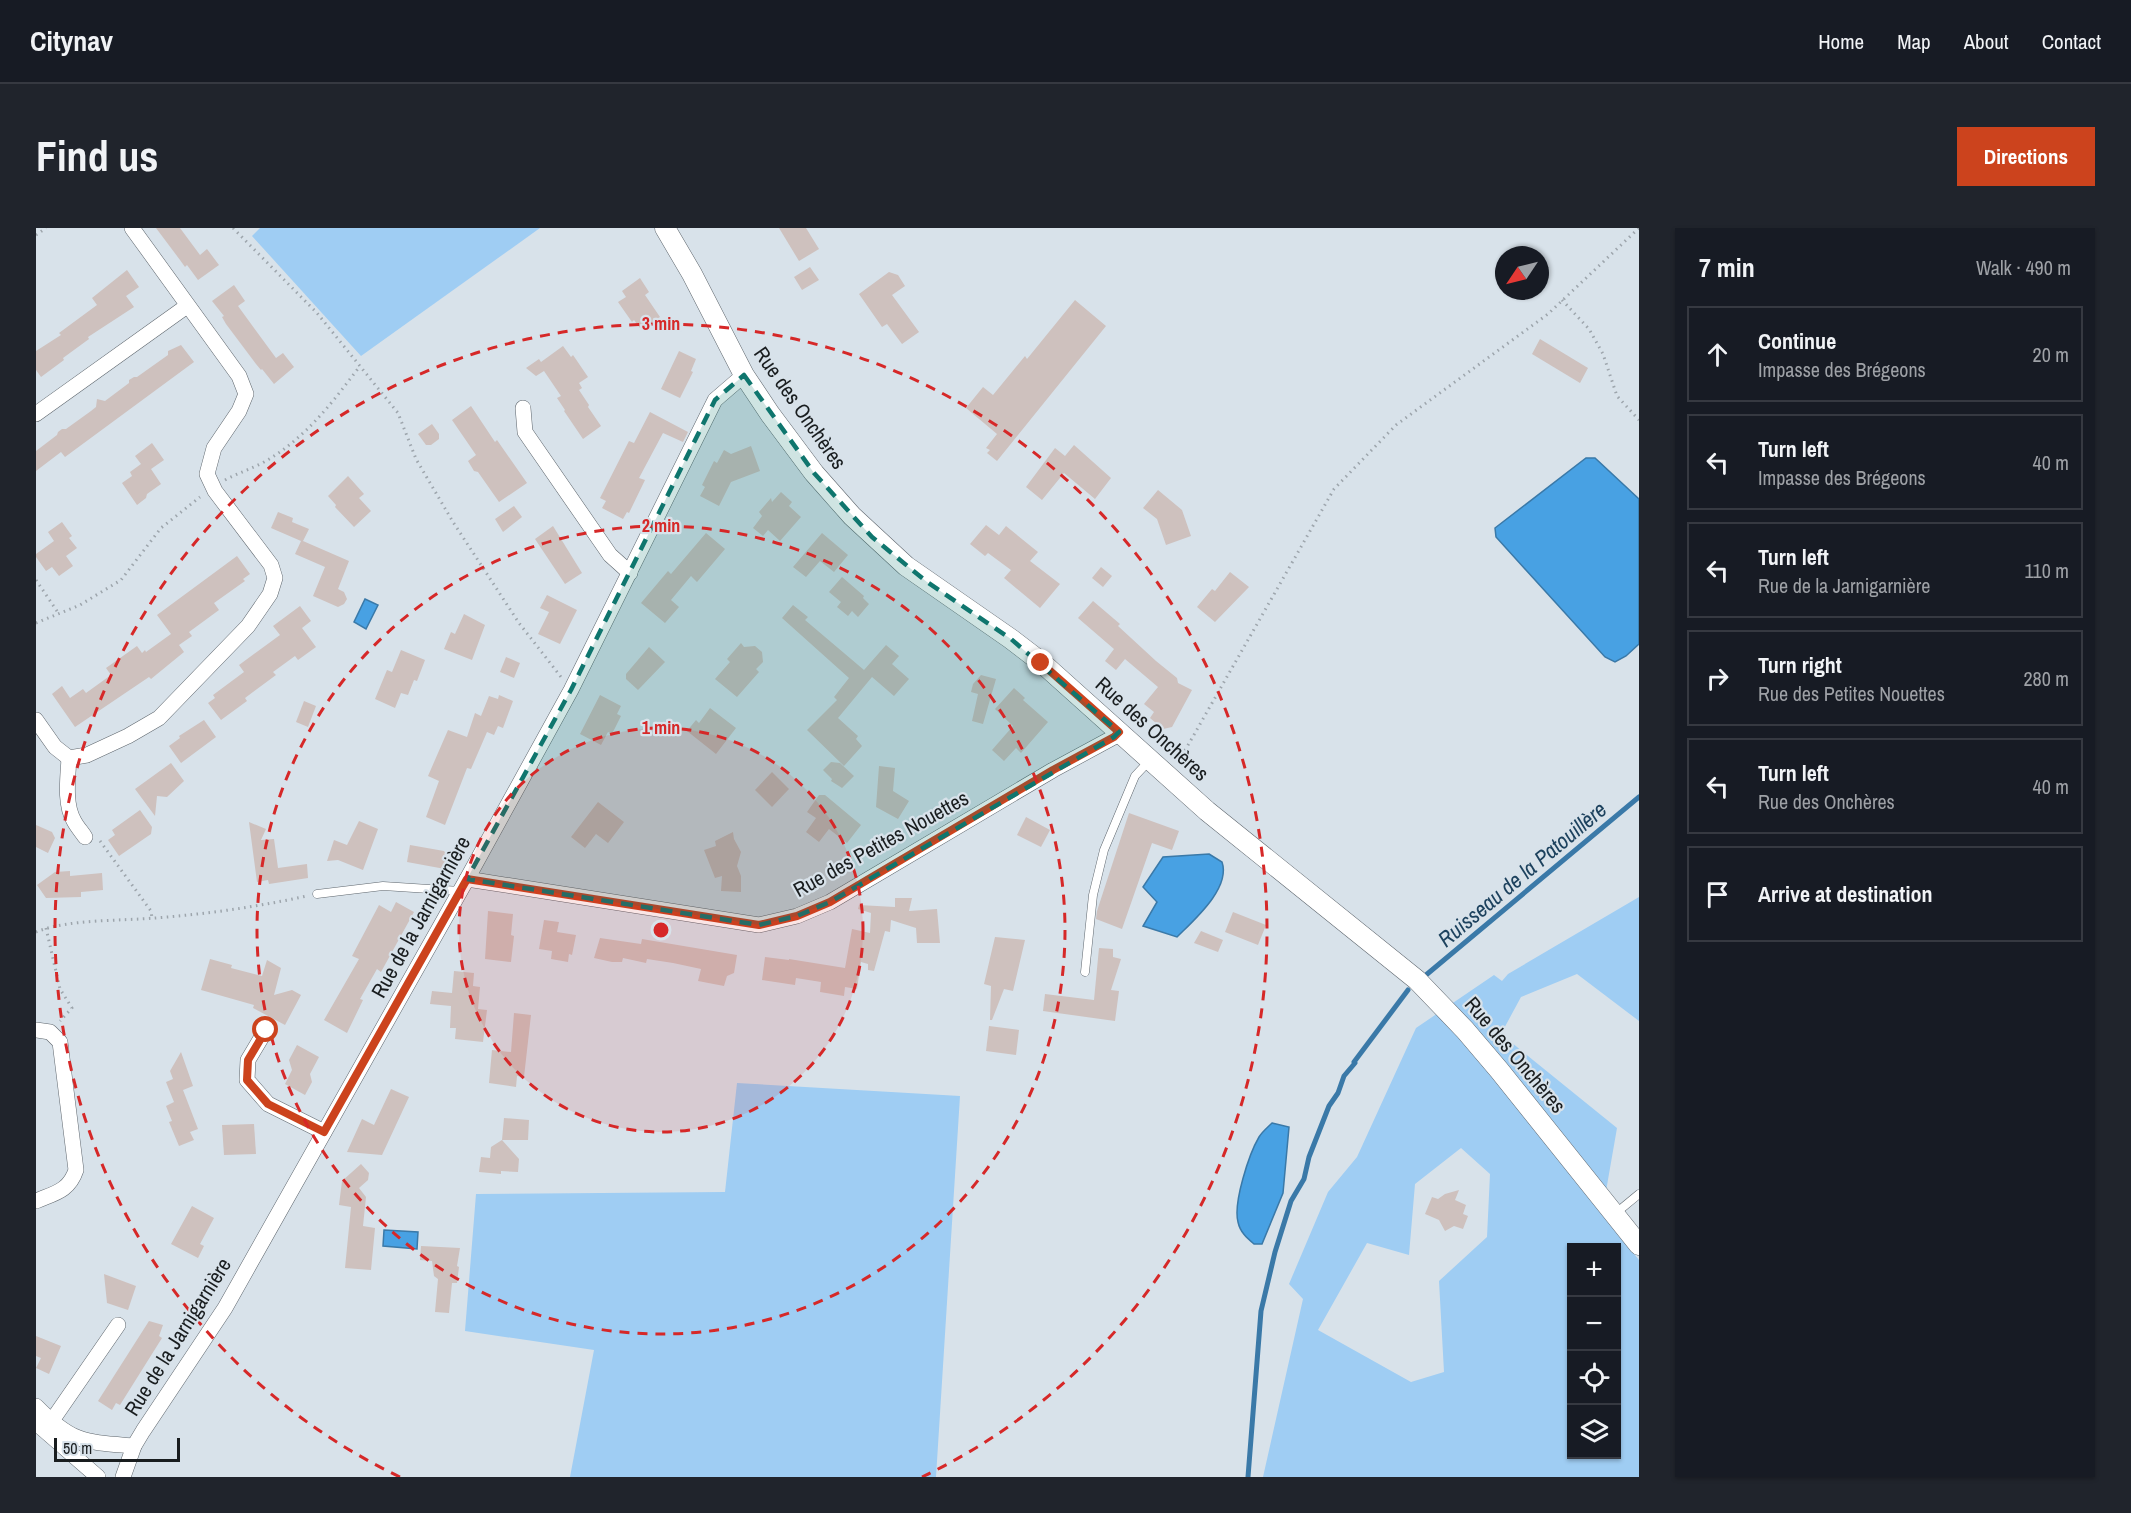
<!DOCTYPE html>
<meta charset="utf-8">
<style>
body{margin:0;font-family:"Archivo Narrow",sans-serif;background:#20242c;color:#f1f3f6}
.controls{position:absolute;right:18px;bottom:18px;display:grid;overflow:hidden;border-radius:0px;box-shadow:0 2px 4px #0004}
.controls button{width:54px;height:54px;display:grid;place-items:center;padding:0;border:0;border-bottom:2px solid #363941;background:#171b24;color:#f1f3f6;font:30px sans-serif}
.compass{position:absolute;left:1459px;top:18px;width:54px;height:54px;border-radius:50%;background:#171b24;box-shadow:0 2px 4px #0004;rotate:235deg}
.scale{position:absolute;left:18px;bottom:15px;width:126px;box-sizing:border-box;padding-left:6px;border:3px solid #191d1f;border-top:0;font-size:16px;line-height:21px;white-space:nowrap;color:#191d1f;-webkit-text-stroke:4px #d8e2ea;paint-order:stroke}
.stop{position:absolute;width:18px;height:18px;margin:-14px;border:4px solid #cc431d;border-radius:50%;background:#fff}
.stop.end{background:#cc431d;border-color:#fff;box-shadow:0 2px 6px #0008}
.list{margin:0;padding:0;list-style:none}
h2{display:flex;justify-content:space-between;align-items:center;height:78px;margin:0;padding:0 24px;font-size:26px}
h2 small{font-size:20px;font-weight:400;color:#9ea1a6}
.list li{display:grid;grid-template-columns:39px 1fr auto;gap:18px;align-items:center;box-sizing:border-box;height:96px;margin:0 12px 12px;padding:0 12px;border:2px solid #363941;border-radius:0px}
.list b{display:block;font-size:22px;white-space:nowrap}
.list p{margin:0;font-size:20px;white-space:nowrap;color:#9ea1a6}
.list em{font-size:20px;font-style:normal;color:#9ea1a6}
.icon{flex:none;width:33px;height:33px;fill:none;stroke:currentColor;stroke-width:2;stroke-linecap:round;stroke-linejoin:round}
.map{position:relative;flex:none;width:1603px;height:1249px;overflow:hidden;border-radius:0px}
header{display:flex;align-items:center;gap:36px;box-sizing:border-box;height:84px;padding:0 30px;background:#171b24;border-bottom:2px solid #363941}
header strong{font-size:28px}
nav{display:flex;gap:33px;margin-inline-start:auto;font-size:21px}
.intro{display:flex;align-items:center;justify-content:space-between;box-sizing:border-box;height:144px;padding:0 36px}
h1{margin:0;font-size:42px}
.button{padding:15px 27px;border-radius:0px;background:#cc431d;color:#fff;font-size:21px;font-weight:700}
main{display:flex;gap:36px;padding:0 36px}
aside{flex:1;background:#171b24;border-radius:0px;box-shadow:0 2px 4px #0004}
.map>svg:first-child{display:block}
</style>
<header>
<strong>Citynav</strong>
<nav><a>Home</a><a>Map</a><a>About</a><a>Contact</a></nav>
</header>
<div class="intro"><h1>Find us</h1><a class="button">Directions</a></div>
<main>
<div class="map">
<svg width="1603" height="1249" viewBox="0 0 1603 1249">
<rect width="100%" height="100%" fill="#d8e2ea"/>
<g fill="#9fcdf3" fill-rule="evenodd">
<path d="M224,0h280l-179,128 -109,-120z"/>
<path d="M1603,669v124l-62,-47 -56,23 -20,37 116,94 -15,86 37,46v217h-376l40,-178 -14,-15 39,-92 29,-35 59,-129 78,-53 8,6 6,-7zM1425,920l29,26 -3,63 -48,44 5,91 -33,10 -93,-52 49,-87 42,12 6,-71zM1536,1020h44v206h-44z"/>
<path d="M701,855l223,13 -24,381h-366l24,-127 -129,-19 11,-137 249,-2z"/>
</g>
<g fill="#48a1e3" stroke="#3a79a8" stroke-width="1.5">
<path d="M1550,230h9l44,41v145l-13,12 -11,6 -10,-5 -109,-120 -1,-9z"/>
<path d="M329,371l13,6 -12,24 -12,-7z"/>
<path d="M1173,626l13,8c9,26 -28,58 -45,75l-34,-11 14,-24 -14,-15 20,-30z"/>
<path d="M1236,895l17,4 -6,66 -21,51h-8c-7,-6 -14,-12 -16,-22 -5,-19 11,-68 21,-85 3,-5 9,-10 13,-14z"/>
<path d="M348,1002l34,2 -1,17 -34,-3z"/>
</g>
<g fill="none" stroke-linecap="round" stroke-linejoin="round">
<g stroke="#3a79a8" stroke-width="5">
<path d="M1390,747l213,-178"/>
<path d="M1212,1249l13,-166 14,-59 16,-51 13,-22 5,-22 20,-51 9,-13 6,-17 11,-13 -1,-1 54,-72"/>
</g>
</g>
<g fill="#cec1be">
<path d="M120,0h24l20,27 7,-6 12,16 -21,15 -11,-15 -2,2 -5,-7z"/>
<path d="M743,0h27l13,21 -20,12z"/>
<path d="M774,39l9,13 -17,10 -8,-13z"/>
<path d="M91,42l12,17 -13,9 8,11 -46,30 1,2 -26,19 1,2 -23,17 -5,-7v-19l25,-16 -2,-2 38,-28 -5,-7z"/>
<path d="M853,44l9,3 7,11 -13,9 27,37 -17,12 -15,-20 -5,3 -23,-33z"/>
<path d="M604,50l9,14 -4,3 15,22 -10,8 -2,-3 -8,6 -6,-8 -2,2 -14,-20 8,-5 -4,-6z"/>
<path d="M198,57l11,16 -7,5 38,52 7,-5 11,14 -20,17 -12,-15 -1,1 -5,-6 -30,-40 -4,-7 2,-1 -12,-15z"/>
<path d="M1039,72l31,26 -109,135 -10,-8 3,-3 -4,-2 11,-14 -31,-26 17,-21 10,8 32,-39 2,3z"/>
<path d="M1504,111l48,29 -8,15 -48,-29z"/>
<path d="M145,117l13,17 -129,95 -4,-5 -25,19v-20l21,-16 1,-3 4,-3h4l25,-18 5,-4 1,-8 8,2 24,-18v-3l5,-3h3l31,-22v-4z"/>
<path d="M527,118l8,11 2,-2 15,22 -9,6 3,5 -3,2 10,15 -1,2 13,19 -18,13 -19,-28 1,-1 -8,-12 4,-2 -17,-25 -8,5 -10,-8 13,-9 2,3z"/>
<path d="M643,123l17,8 -5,12 2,1 -13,26 -19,-9z"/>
<path d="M435,178l24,36 2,-2 30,43 -28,19 -21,-30 -4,-1 -6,-10 8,-6 -24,-35z"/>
<path d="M614,184l38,20 -5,10 -20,-9 -24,45 6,2 -16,33 -2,-1 -4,7 -21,-11 4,-7 -6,-3 29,-57 5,2z"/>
<path d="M396,196l7,10v5l-8,6h-5l-8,-11z"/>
<path d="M116,215l12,17 -13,9 10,15 -14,10 -1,4 -9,7 -15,-22 10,-7 -2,-4 11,-8 -6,-8z"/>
<path d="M1038,217l37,33 -16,21 -31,-26 -22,27 -16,-13 29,-39 10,8z"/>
<path d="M715,218l9,25 -29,11 -12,24 -19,-10 5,-9 -3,-2 12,-24 3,2 7,-13 7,4z"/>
<path d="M312,248l16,18 -5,4 12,13 -17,16 -19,-20 1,-2 -8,-9z"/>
<path d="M1122,262l24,20 9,26 -25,9 -9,-26 -14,-11z"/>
<path d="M745,264l11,10 -3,4 12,11 -21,24 -12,-11 -5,6 -10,-8 9,-12 -3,-4 12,-14 1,4z"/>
<path d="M478,278l8,11 -19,15 -8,-13z"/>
<path d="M242,284l15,6 -1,4 17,7 -6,12 46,20 -11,28 6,3 3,7 -3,5 -6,3 -25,-11 12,-29 -30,-13 6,-13 -30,-13z"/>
<path d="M26,294l10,14 -3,2 8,10 -11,8 7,10 -14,10 -7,-9 -6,4 -10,-14v-3l18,-13 -6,-9z"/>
<path d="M950,297l13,10 7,-9 32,26 -8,9 30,23 -20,24 -36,-30 7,-8 -23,-17 -3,3 -15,-12z"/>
<path d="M517,298l29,47 -17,11 -30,-45z"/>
<path d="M670,305l19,16 -28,33 -6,-6 -20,24 8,7 -14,16 -24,-20 27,-32 3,3z"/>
<path d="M786,305l26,22 -14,17 -14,-11 -14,16 -13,-10z"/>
<path d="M201,328l13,18 -7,5 2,2 -31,22 5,7 -30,22 3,4 -13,9 5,7 -33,27 -2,-2 -74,50 -23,-33 10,-8 8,12 13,-9 3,4 25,-18 -5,-7 31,-22 5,7 3,-3 1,2 25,-18 -14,-19z"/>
<path d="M1065,339l11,9 -9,11 -11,-9z"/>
<path d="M1194,344l19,15 -34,35 -18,-15 15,-18 3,2z"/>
<path d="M806,349l22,19 -1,2 6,6 -11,13 -6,-6 -4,5 -11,-9 4,-5 -12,-10z"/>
<path d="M511,367l30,15 -17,34 -22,-10 11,-22 -9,-4z"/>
<path d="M1057,373l27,23 -2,2 38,35 21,17 1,5 14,7 -20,37 -9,2 -13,-11 4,-6 -10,-8 14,-17 -33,-28 -9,11 -11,-9 9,-12 -36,-31z"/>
<path d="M757,377l15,12 -3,3 59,50 22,-25 13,11 -7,8 17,15 -15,17 -22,-19 -34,41 20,18 -2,3 6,7 -18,20 -37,-36 30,-30 -3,-3 15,-19 -67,-60z"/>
<path d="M264,378l11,15 -9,7 14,19 -18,13 -3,-4 -22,16 3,3 -31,23 2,3 -26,19 -13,-17 7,-5 -2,-3 31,-23 -5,-7 41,-30 -7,-9z"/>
<path d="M428,386l21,11 -13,35 -28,-11 7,-17 4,2z"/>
<path d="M705,415l3,4 11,-1 7,6 1,10 -7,7 3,3 -22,25 -22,-18 15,-17 -3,-3z"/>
<path d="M613,419l16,15 -27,28 -12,-11v-5z"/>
<path d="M365,422l24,10 -8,21 -3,-1 -6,15 -7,-2 -6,15 -20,-9 12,-29 5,2z"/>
<path d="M470,429l14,6 -6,15 -14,-6z"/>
<path d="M945,447l15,4 -13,45 -11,-3 6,-27 -7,-2 2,-8z"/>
<path d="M978,460l11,10 -2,2 25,22 -27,31 -5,-5 -12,13 -12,-11 21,-24 -18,-17z"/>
<path d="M463,467l14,6 -10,27 -5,-2 -4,9 -7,-3 -16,37 -4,-1 -22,57 -19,-8 13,-36 -11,-5 20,-46 19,7 8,-24 6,3 8,-20 9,3z"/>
<path d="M564,467l21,11 -4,8 4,2 -9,18 -4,-2 -7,13 -21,-11z"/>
<path d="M268,473l12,5 -8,21 -12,-5z"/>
<path d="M674,480l26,20 -20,26 -29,-23 9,-11 3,3z"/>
<path d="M168,492l12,17 -35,26 -12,-17 11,-8 -1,-2z"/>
<path d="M795,534l9,1 14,13 -12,12 -11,-7 1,-2 -9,-9z"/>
<path d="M135,535l13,18 -17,16 -10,-1 -2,20 -20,-27z"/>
<path d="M843,538l16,2 -2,23 16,10 -11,18 -22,-12z"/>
<path d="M736,544l17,17 -17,18 -17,-17z"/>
<path d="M783,567h6l36,30 -14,18 -18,-14 -10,13 -13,-10 10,-14 -9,-6z"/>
<path d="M562,574l26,20 -16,21 -12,-9 -11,14 -14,-11z"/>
<path d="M104,582l12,17 -1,7 -32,22 -11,-16 7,-5 -3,-5z"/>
<path d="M1093,585l50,18 -7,19 -20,-7 -30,86 -26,-10 1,-8z"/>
<path d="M990,589l24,13 -9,17 -24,-12z"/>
<path d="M323,593l19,8 -15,41 -25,-10 -11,1 7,-21 13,5z"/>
<path d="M213,594l17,7 -5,11 13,-1 4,29 29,-4 1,14 -39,6 -1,-4 -11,2z"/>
<path d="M0,597l16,7 3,6 -7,15 -12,-6z"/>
<path d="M697,604l1,7 7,13 -4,14 4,10v16l-20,-1 1,-15 -7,2 -11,-28 12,-4 -1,-5z"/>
<path d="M374,617l34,6 3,4 -2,14 -38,-7z"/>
<path d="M34,643v5l32,-3 1,17 -22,2v5l-35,1 -9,-13 18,-13z"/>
<path d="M859,670h17l-3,13 28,-2 3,34h-23l-1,-15 -25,-8 -1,12 -5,-1 -11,40 -6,-1v-6l-7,-2 -4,27 -12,-2 -1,9 -24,-4 1,-10 -25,-4 -1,7 -33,-5 3,-23 24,3v-1l56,9 7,-39 18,4 1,-20 -13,-4 1,-4 36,2z"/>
<path d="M360,674l18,10 -33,60 -4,-3 -17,30 3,1 -16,33 -23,-13 35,-61 -7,-3 27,-51 12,7z"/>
<path d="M452,683l25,3 -2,21 3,1 -3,26 -26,-3z"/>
<path d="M1197,684l33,13 -8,20 -33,-13z"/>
<path d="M508,692l15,2 -2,10 19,3 -4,20 -3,-1 -1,8 -17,-3 1,-8 -13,-2z"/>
<path d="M1165,703l22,9 -5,12 -24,-9z"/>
<path d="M959,709l30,3 -12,51 -9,-2 -12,31h-2l1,-34 -7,-2z"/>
<path d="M564,710l41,6 1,-5 95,16 -3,18 -7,3 -3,10 -26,-5 3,-12 -28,-6 -26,-4 -1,4 -23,-5 -1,4h-10l-18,-4z"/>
<path d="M1063,720l14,1v8l8,2 -10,31 8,1 -4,30 -72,-10 2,-17 49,6z"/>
<path d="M174,731l22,6 -1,3 31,8 5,-16 14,8 -7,27 18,-5 9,5 -16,30 -32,-17 1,-3 -53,-15z"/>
<path d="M418,743l20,2 -1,13 7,1 -2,22 9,1 -4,32 -28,-3 1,-11h-6l1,-22 -21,-2 2,-13 20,2z"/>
<path d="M478,785l17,2 -7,62 -7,-1 -1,11 -27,-4 3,-33 19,2z"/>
<path d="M953,798l30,4 -3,25 -30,-4z"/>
<path d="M261,817l22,12 -9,17 2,8 -7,13 -20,-11 7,-14 -3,-10z"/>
<path d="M145,824l12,34 -10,4 15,39 -8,3 4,8 -15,6 -10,-24 3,-1 -6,-15 8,-4 -8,-20 7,-3 -3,-8z"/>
<path d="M355,861l18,8 -27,58 -35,-3 15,-33 12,6z"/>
<path d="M468,890l25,2 -1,20h-26z"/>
<path d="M218,896l2,30 -32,1 -2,-30z"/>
<path d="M466,912l17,19 -1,13 -17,-1v3l-22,-2 2,-15 9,1 1,-11z"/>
<path d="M325,936l8,9 -1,7 -9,8 7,9 -3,29 12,2 -4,42 -26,-2 6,-61 -12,-2 3,-24z"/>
<path d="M1423,962l-4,10 11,5 -3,9 5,2 -5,13 -9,-3 -9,5 -6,-11 -14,-6 7,-17 6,2 7,-5z"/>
<path d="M156,978l22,12 -14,26 4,2 -6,12 -27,-14z"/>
<path d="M385,1018l39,2 -3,18 2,1 -2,16h-5l-3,30 -14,-1 3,-33 -4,-3 -2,-15 -12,-1z"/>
<path d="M68,1046l32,12 -8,24 -21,-7z"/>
<path d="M113,1093l14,4 -4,11 3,2 -42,67 -4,-2 -4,7 -14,-9z"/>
<path d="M0,1108l25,10 -12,28 -13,-6 5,-10 -5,-2z"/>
</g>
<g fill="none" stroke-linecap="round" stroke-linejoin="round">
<defs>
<g id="service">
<path d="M281,666l66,-8 77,5"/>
<path d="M1049,744l8,-77 11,-45 31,-74 14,-15"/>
<path d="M1580,985l23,-19"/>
</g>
<g id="minor">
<path d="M487,180l2,24 85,123 20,18"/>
<path d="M0,186l151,-108"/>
<path d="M0,492l19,27 14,11 18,-3 41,-19 31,-18 89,-92 22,-32 5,-16 -4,-13 -56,-74 -8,-17 7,-26 25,-37 7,-17 -7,-18 -107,-148"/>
<path d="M33,530c-1,19 -5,46 5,63 3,6 8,11 11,16"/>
<path d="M431,651l292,46 38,-9 33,-14 223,-132 61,-33 5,-5"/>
<path d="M0,802l14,2 10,10 16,128c-7,21 -21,23 -40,31"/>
<path d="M230,802l-18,30 -1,20 21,24 56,28"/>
<path d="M0,1178c36,37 48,36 98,40"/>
<path d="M15,1194l67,-97"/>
<path d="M0,1195l62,54"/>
<path d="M87,1249l11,-31 9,-15 82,-123 242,-429 104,-189 144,-290 29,-25"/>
</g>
<path id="tertiary" d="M629,0l27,46 52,101 26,39 44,59 38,43 54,50 105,73 30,23 166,149 210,169 48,50 34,40 140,175"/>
</defs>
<use href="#service" stroke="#5e666d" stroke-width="9"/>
<use href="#minor" stroke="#5e666d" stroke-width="16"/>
<use href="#tertiary" stroke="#5e666d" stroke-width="21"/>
<g stroke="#9da5ac" stroke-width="3" stroke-dasharray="1.5 4.5" stroke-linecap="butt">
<path d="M197,0l84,85 81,100 18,46 37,63 66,101 42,54"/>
<path d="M0,7l10,-7"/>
<path d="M1526,72l27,29 14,25 14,42 22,24"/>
<path d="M189,252c13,-7 26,-11 39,-18 41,-23 68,-59 96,-96"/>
<path d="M0,352l23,34"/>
<path d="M0,395l44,-18 41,-25 40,-52 39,-31"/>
<path d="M1143,533l155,-272 62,-64 152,-111 91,-86"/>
<path d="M64,613l51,70 1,7"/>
<path d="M10,700l14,61 12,19 -12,13"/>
<path d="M0,704c32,-13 84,-11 119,-14 52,-4 101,-11 152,-22"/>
</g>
<use href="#service" stroke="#fff" stroke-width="8"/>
<use href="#minor" stroke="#fff" stroke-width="15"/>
<use href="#tertiary" stroke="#fff" stroke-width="20"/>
</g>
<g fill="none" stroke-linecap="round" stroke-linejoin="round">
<path stroke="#cc431d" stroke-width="8" d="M230,802l-18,30 -1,20 21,24 56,28 143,-253 292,46 38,-9 33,-14 223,-132 61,-33 5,-5 -78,-69"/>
</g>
<path fill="#0f766e" fill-opacity="0.2" stroke="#0f766e" stroke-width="4.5" stroke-dasharray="12 8" stroke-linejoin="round" d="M708,147l70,98 58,64 55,45 84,57 108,93 -5,5 -284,165 -33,14 -38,9 -292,-46 104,-189 144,-290z"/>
<circle cx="625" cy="702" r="202" fill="#d62828" fill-opacity=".12"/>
<g fill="none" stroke="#d62828" stroke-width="3" stroke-dasharray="10 8">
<circle cx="625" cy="702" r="202"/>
<circle cx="625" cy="702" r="404"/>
<path d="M364 1249A606 606 0 1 1 886 1249"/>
</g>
<g text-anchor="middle" stroke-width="4.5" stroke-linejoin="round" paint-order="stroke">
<g font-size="21" fill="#191d1f" stroke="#d8e2ea">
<text transform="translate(764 180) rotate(55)" y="7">Rue des Onchères</text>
<text transform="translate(1116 501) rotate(42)" y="7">Rue des Onchères</text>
<text transform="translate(845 616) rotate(-29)" y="7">Rue des Petites Nouettes</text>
<text transform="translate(385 689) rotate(-61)" y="7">Rue de la Jarnigarnière</text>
<text transform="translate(1479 827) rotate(50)" y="7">Rue des Onchères</text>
<text transform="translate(142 1109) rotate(-58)" y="7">Rue de la Jarnigarnière</text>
</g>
<g font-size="22" font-style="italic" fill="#1d425e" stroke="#d8e2ea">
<text transform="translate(1486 646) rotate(-40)" y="8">Ruisseau de la Patouillère</text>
</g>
</g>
<circle cx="625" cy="702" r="9" fill="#d62828" stroke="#d8e2ea" stroke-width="3"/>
<g font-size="18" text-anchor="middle" font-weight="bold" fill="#d62828" stroke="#d8e2ea" stroke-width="4.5" stroke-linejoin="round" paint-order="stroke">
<text x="625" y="102">3 min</text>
<text x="625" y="304">2 min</text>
<text x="625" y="506">1 min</text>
</g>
</svg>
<div class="controls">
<button>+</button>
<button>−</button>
<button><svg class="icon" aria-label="locate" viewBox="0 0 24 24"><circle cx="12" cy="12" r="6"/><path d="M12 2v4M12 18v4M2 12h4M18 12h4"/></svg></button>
<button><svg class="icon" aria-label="layers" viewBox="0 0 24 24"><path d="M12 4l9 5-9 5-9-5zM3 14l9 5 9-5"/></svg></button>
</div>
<svg class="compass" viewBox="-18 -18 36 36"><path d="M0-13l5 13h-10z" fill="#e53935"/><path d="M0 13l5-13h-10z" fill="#9ea1a6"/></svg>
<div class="scale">50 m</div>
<div class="stop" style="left:230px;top:802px"></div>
<div class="stop end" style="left:1005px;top:435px"></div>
</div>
<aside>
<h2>7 min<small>Walk · 490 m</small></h2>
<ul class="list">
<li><svg class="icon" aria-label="ahead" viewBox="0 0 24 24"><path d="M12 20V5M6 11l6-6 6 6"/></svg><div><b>Continue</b><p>Impasse des Brégeons</p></div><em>20 m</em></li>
<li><svg class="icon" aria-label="left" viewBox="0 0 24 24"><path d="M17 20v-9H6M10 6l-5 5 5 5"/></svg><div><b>Turn left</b><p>Impasse des Brégeons</p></div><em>40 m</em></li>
<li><svg class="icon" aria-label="left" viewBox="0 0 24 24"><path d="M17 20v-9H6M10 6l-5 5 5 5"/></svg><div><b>Turn left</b><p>Rue de la Jarnigarnière</p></div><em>110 m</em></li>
<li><svg class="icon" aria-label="right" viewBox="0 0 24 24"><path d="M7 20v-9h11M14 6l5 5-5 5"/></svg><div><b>Turn right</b><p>Rue des Petites Nouettes</p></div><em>280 m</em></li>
<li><svg class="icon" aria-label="left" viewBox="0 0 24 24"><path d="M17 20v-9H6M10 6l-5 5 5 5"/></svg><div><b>Turn left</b><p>Rue des Onchères</p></div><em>40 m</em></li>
<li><svg class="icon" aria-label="arrive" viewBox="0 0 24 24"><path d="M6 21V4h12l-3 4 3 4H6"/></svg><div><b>Arrive at destination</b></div></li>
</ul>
</aside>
</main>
